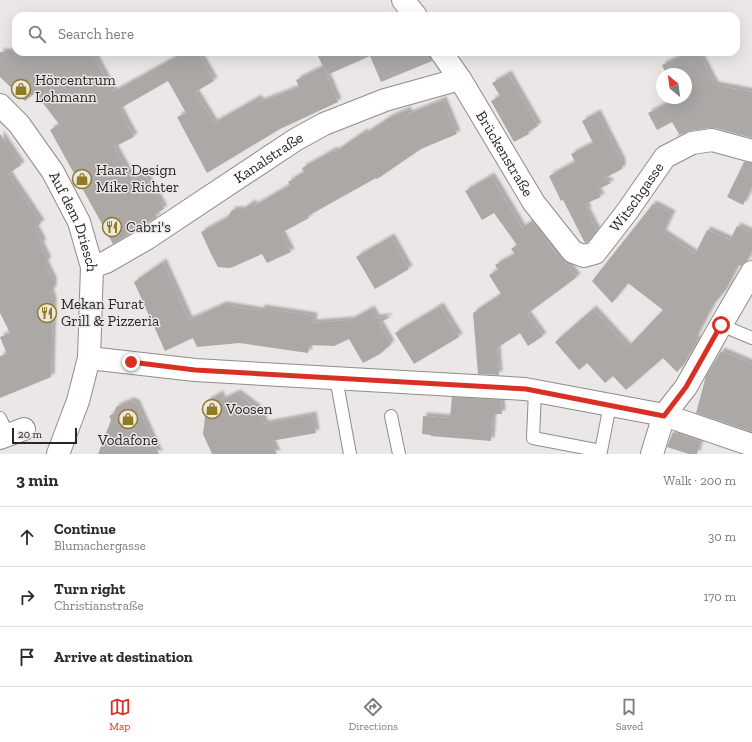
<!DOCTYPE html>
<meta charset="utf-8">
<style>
body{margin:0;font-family:"Zilla Slab",serif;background:#f7f7f7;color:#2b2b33}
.compass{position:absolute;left:656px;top:68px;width:36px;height:36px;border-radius:50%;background:#fff;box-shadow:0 4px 16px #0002;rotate:331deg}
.scale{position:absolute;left:12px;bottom:10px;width:65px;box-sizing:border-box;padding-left:4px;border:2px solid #272626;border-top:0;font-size:11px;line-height:14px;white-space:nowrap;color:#272626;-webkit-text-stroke:3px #eae7e6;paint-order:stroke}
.stop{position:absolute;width:12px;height:12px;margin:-9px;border:3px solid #d93025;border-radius:50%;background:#fff}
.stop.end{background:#d93025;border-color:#fff;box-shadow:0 1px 4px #0008}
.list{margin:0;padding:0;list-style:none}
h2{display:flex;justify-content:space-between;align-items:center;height:52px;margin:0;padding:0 16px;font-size:17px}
h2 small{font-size:13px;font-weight:400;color:#7c7c81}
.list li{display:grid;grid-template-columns:26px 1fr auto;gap:12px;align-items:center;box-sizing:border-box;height:60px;padding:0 16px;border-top:1px solid #e1e1e2}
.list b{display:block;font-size:15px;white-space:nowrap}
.list p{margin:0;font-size:13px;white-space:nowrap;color:#7c7c81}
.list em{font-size:13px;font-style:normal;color:#7c7c81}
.icon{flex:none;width:22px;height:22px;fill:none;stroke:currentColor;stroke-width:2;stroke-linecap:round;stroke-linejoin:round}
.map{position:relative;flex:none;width:752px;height:454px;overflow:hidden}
.search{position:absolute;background:#fff;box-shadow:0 4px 16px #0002;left:12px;right:12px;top:12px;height:44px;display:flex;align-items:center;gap:10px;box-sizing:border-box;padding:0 14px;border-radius:12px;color:#7c7c81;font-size:15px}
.sheet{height:232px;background:#fff}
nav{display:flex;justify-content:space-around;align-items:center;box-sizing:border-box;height:56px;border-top:1px solid #e1e1e2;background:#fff;font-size:11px;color:#7c7c81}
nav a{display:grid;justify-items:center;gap:2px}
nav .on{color:#d93025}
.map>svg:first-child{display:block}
</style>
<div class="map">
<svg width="752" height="454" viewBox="0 0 752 454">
<defs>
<filter id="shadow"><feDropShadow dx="3.5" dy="-3.5" stdDeviation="1" flood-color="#0004"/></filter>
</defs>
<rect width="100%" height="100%" fill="#eae7e6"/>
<g fill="#aba8a6" filter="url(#shadow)">
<path d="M0,52h92l21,40 72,-40h13l16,29 -19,11 19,31 44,-25 2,4 39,-15 -3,-7 27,-13 15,35 -58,27 -73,44 -30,-56 9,-4 -18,-32 -49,28 15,28 -20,10 18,33 12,-7 20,36 -9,5 2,3 -18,11 -26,16 -63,-114 9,-6 -24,-31 -10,8 -25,-24z"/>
<path d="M316,52h113l3,9 -51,21 -11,-26 -43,19z"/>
<path d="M689,52h9l17,33 37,7v46l-37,-10h-5l-20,3 -13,5 2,-2 -7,-12 -15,8 -9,-17 30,-15h8v-24h-20l-4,-9z"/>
<path d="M508,74l30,52 -10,6 1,2 -15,8 -23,-41 9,-5 -8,-13z"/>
<path d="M443,100l14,34 -36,15 -44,30 -1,-1 -52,29 -16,9 1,2 -28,15 10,19 -24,11 -5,-9 -29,13 -4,1 -11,-1 -7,-13 -10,-22 26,-14 5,-8h10l10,-7 2,3 36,-21 -2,-3 16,-10 -2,-4 32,-18 1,2 29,-20 1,2 24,-16 18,-8 2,4z"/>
<path d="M597,113l25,49v7l-19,10 8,4 -14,7 4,7 -16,7 3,5 -2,1 11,21 -9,11 -3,1 -22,-43 -2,1 -12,-25 26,-14 -4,-8 22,-11 -11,-22z"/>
<path d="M0,134l21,31 -13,9 33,49 -6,5 8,15 -3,1 8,17 -3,1 1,2h-1l8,16v10l-3,1 3,10 -2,76 -51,21v-42l7,-2 -7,-17 10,-4 -10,-20z"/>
<path d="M744,162l8,1v24l-9,18 -16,-8z"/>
<path d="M491,176l31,52 10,-7 24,33 2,-1 19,24 -50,37 16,22 -15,10 -8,-13 -23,15 2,27 -21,-1 -5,-61 28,-19 -12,-19 9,-5 -3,-5 20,-11 -4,-5 6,-4 -23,-32 -12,7 -17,-29z"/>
<path d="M653,204l19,10 -9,19 32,21 12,-24 23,10 7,-14 15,7v18l-5,10 -6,5 -3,-1 -12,24 -13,16 -18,34 3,1 -14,24 -7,8 -14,-14 -37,32 -13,-14 -8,7 -18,-20 -8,7 -24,-28 38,-33 35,38 35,-37 -35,-27 -16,20 -20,-22z"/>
<path d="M391,237l18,32 -34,20 -19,-32z"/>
<path d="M163,262l26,58 34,-15 38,6v-3l53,8 -1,7 38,-3 20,-11 5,9 14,-1 -11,6 12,21 -11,10 -17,9 -14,-24 -15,7 -24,-1 -2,8 -69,-10 -42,4 -4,-9 -28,13 -31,-69z"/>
<path d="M440,306l19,31 -45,27 -19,-31z"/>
<path d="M721,351l31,13v68l-56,-19 10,-37z"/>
<path d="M237,393l20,15 8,16 48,-9 3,18 -45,8 6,13h-65l-9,-20 4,-33 13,-7 2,6z"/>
<path d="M452,397l49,3 1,14h-9l-2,27 -60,-5v-1l-9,-1 1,-18 27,2z"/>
<path d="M130,401l6,2 23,51h-61l13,-34 -2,-4 5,-3 2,-6z"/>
<path d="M673,432l27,9 -3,13h-8l-22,-7z"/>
</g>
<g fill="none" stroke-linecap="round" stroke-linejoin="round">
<defs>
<g id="service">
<path d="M721,325l31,13"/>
<path d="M336,378l14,76"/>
<path d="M535,391l-2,47 68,13 9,-46"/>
<path d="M391,416l8,38"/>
<path d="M0,418l8,17"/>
</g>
<g id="minor">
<path d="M403,0l13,16"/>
<path id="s1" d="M441,52l19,27 74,124 39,49 11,4 11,-3 31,-40 39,-56 27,-14 20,-3 40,11"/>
<path id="s2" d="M92,267l14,-5 40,-23 149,-99 29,-16 61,-24 75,-21"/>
<path d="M89,358l106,12 330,19 139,26 88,30"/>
<path d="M0,438l24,-9"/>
<path d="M652,454l12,-39 22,-28 35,-62 31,-53"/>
</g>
<g id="secondary">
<path id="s3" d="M0,105l19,19 34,48 26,50 13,45 -3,91 -11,43 -20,53"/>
</g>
</defs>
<use href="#service" stroke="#8f8c8b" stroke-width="14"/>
<use href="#minor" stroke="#8f8c8b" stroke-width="24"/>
<use href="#secondary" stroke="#8f8c8b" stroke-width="24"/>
<use href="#service" stroke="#fff" stroke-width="12"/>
<use href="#minor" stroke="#fff" stroke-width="22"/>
<use href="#secondary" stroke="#fff" stroke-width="22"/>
</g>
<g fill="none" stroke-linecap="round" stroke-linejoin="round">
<path stroke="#d93025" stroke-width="5" d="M131,362l64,8 331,19 138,27 22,-29 35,-62"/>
</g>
<defs>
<symbol id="shop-ring" viewBox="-11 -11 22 22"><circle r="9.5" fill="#eae7e6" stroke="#907b21" stroke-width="1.5"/><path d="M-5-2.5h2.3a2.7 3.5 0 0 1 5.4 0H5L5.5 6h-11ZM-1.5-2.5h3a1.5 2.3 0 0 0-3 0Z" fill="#907b21"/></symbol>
<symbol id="restaurant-ring" viewBox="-11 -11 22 22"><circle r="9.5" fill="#eae7e6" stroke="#907b21" stroke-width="1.5"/><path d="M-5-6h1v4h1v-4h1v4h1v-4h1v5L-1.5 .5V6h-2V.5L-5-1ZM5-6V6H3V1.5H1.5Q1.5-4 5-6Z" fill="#907b21"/></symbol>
</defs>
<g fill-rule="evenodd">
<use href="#shop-ring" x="10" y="78" width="22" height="22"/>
<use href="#shop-ring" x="71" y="168" width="22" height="22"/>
<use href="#restaurant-ring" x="101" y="216" width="22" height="22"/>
<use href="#restaurant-ring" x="36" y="302" width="22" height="22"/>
<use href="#shop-ring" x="201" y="398" width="22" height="22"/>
<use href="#shop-ring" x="117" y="408" width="22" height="22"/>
</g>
<g text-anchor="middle" stroke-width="3" stroke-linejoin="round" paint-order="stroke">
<g font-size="15" fill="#272626" stroke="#eae7e6" text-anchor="start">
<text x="35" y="85">Hörcentrum<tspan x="35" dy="17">Lohmann</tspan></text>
<text x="96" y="175">Haar Design<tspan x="96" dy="17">Mike Richter</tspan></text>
<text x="126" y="232">Cabri's</text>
<text x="61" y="309">Mekan Furat<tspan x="61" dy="17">Grill &amp; Pizzeria</tspan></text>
<text x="226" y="414">Voosen</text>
<text x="128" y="445" text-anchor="middle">Vodafone</text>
</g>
<g font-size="15" fill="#272626" stroke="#eae7e6">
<text dy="5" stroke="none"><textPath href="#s1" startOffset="120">Brückenstraße</textPath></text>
<text dy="5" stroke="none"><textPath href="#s2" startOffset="208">Kanalstraße</textPath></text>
<text dy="5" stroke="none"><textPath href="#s1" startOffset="333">Witschgasse</textPath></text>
<text dy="5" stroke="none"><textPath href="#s3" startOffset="140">Auf dem Driesch</textPath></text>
</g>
</g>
</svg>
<svg class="compass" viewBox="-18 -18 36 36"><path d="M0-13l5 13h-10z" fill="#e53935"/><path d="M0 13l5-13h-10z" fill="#7c7c81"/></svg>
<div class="scale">20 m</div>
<div class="stop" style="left:721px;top:325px"></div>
<div class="stop end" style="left:131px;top:362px"></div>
<div class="search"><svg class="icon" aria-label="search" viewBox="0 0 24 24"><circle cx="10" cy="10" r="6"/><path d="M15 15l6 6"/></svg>Search here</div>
</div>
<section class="sheet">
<h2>3 min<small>Walk · 200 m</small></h2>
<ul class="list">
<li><svg class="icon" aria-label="ahead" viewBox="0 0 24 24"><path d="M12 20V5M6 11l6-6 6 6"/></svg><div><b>Continue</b><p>Blumachergasse</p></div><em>30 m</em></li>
<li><svg class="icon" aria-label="right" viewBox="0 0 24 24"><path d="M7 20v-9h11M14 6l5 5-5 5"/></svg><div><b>Turn right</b><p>Christianstraße</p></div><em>170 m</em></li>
<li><svg class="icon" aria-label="arrive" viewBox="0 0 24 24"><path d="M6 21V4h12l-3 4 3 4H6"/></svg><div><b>Arrive at destination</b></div></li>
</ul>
</section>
<nav>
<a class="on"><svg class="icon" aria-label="map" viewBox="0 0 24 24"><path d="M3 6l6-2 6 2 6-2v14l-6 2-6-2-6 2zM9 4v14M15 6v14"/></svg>Map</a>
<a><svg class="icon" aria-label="directions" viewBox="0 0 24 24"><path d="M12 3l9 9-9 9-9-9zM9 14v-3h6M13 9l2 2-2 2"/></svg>Directions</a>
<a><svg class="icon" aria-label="saved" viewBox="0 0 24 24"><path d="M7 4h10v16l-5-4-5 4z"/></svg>Saved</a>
</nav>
